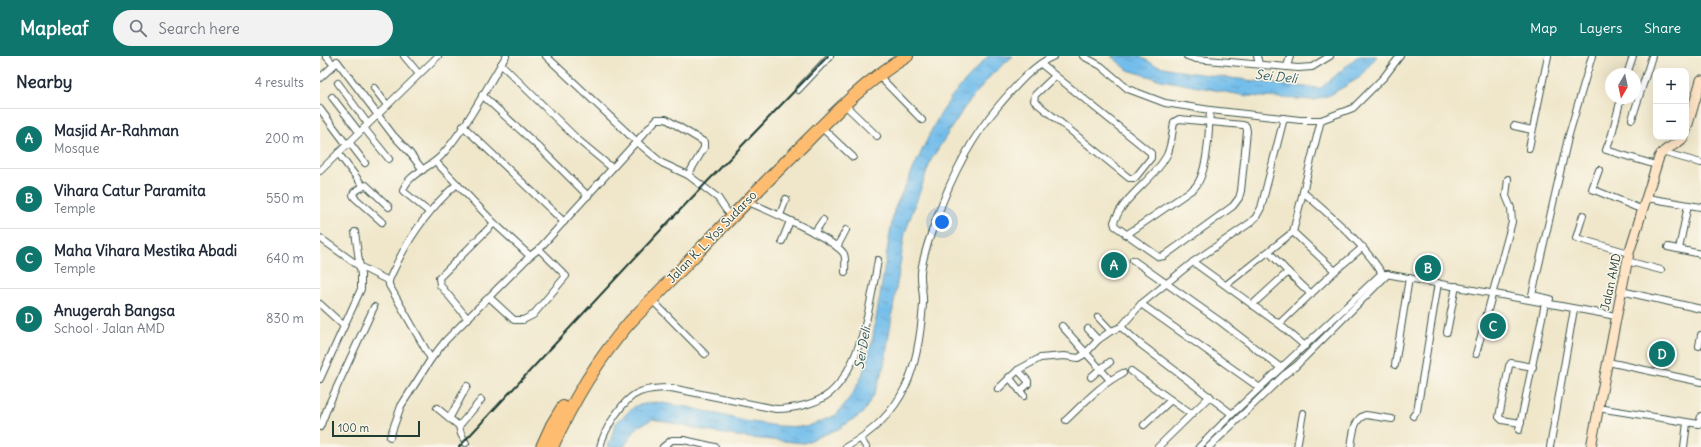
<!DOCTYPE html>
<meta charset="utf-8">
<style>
body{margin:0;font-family:Delius,sans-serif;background:#f2f2f3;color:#1f2937}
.controls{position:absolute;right:12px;top:12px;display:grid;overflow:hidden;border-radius:8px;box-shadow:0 4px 16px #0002}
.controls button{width:36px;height:36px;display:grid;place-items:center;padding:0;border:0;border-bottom:1px solid #e0e1e3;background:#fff;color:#1f2937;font:20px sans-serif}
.compass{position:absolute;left:1285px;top:12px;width:36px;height:36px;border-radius:50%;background:#fff;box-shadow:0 4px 16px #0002;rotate:189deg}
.scale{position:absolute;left:12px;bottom:10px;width:88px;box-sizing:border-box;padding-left:4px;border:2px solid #1f3d34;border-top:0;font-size:11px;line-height:14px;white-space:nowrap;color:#1f3d34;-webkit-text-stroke:3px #fbf7ec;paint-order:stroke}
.you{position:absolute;left:622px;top:166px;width:14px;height:14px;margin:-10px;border:3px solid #fff;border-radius:50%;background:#1a73e8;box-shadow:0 0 0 6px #1a73e833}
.badge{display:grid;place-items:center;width:26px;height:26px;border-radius:50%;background:#0f766e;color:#fff;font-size:13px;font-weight:700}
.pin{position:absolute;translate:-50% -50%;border:2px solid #fff;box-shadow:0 1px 4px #0006}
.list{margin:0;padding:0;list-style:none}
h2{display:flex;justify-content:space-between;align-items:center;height:52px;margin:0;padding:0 16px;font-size:17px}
h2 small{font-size:13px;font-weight:400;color:#747a83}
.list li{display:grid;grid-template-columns:26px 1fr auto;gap:12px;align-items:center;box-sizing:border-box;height:60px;padding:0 16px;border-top:1px solid #e0e1e3}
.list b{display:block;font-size:15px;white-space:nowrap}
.list p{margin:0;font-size:13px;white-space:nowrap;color:#747a83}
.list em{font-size:13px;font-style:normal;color:#747a83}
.icon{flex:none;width:22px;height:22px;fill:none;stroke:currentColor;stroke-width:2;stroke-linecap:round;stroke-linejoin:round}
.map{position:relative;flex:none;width:1381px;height:391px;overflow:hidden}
header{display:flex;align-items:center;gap:24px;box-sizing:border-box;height:56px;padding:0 20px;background:#0f766e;color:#fff}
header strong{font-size:19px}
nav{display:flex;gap:22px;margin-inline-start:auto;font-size:14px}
.search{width:280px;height:36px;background:#f2f2f3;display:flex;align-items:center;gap:10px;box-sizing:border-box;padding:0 14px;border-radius:22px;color:#747a83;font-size:15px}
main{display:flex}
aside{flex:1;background:#fff}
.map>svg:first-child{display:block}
</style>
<header>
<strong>Mapleaf</strong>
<div class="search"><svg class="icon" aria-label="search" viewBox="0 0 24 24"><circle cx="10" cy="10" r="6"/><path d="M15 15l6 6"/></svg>Search here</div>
<nav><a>Map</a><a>Layers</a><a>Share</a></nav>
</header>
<main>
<aside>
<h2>Nearby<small>4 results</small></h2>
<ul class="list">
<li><span class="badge">A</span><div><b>Masjid Ar-Rahman</b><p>Mosque</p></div><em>200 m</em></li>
<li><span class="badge">B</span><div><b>Vihara Catur Paramita</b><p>Temple</p></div><em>550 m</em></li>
<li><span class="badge">C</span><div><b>Maha Vihara Mestika Abadi</b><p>Temple</p></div><em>640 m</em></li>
<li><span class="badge">D</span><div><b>Anugerah Bangsa</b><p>School · Jalan AMD</p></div><em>830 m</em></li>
</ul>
</aside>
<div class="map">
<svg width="1381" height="391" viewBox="0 0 1381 391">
<defs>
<pattern id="water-ripples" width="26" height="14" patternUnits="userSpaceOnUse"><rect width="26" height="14" fill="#72bdeb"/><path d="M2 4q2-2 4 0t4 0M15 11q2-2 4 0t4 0" fill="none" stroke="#5d9bbf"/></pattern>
</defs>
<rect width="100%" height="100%" fill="#fbf7ec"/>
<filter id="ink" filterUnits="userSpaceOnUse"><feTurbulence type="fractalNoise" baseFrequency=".025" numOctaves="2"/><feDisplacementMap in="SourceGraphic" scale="8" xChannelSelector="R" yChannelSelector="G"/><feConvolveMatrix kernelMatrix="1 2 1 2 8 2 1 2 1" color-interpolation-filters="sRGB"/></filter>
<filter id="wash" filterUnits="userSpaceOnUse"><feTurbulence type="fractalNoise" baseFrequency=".012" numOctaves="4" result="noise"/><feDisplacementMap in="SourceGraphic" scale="16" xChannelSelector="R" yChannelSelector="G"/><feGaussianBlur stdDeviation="0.9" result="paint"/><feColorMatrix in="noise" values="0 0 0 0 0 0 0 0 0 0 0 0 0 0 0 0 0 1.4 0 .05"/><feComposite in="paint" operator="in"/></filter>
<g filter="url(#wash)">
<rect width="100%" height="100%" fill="#f0e7cb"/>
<g fill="url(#water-ripples)" stroke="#487d90">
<path d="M668,0h25l-21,18 -28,34 -33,52 -26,73 -21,133 -10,29 -12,19 -24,15 -34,14 -54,-5 -33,-5 -64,-14 -16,8 -13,20h-16l8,-24 19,-17 20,-4 33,5 57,14 33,5 28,1 30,-12 16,-20 10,-19 11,-39 21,-127 40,-85 18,-29z"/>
<path d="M791,0h28l16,9 31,7 106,14 29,2 37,-32h19l-18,22 -29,17 -15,5 -68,-4 -86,-16 -33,-10z"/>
</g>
</g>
<g filter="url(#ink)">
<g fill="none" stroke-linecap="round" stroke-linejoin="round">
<defs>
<g id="street">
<path d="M6,0l8,9 3,-4 56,74 16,17 14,18"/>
<path d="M84,0l15,18"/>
<path d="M226,0l91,86 25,21 26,12 30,23 8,12 6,6"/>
<path d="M763,0l18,10 27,23 37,14 45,7 90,10h21l32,-12 31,-31 16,-21"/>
<path d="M867,0l9,3 102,9 14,-1 18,-11"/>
<path d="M937,0l2,8"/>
<path d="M181,8l76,75 35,29"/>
<path d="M721,8l110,89v5l-16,20h-6l-95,-77 1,-6 20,-19"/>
<path d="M967,11l3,-11"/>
<path d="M1307,18l6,-18"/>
<path d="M558,19l44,45"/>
<path d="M0,22l14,-13"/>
<path d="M18,27l30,41"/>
<path d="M54,32l13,17"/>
<path d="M478,34l32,-34"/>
<path d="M162,39l58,53 48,48"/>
<path d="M12,41l27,35"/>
<path d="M1301,42l-9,36 -6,16 50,15"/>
<path d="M524,48l33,32"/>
<path d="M0,53l27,36"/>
<path d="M859,63l64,6 3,1 1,5 -6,60 -2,7 -6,8 -69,50 -5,1 -44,-31 -1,-4c11,-28 40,-42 53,-67 5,-11 5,-22 7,-33z"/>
<path d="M1312,63l20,-63"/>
<path d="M143,70l101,96"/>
<path d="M1194,70l18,4"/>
<path d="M501,71l32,30"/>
<path d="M44,72l25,31"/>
<path d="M29,86l16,21"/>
<path d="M1209,92l19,-92"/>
<path d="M1342,96l39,11"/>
<path d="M18,97l25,33"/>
<path d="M116,106l58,61 36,33"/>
<path d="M1279,114l-7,19 51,21"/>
<path d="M0,115l118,-115"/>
<path d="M1327,142l54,9"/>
<path d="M426,145c19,8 89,38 98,53 2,5 1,13 1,18"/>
<path d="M109,156l-26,-21c4,-17 27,-23 38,-35 24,-26 46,-69 65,-100"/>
<path d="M460,159l6,-16"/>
<path d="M1263,159l-7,23 53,15"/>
<path d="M62,166l-27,-24 -2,-3 1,-3 12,-7 23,22"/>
<path d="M973,176l42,39"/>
<path d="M494,177l9,-13"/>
<path d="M806,179l67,-46c15,-12 16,-60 17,-79"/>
<path d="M0,182l39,28 30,15"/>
<path d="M462,185l8,-20"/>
<path d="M517,191l9,-17"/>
<path d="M1348,191l33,7"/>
<path d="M1359,193l9,-44"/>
<path d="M813,204l88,62 60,46"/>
<path d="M1307,205l34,9"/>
<path d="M873,206l86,62 26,22"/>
<path d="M968,216l23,22"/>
<path d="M1066,218l230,42"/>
<path d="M906,229l67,-53 28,-112"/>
<path d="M1301,235l80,18"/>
<path d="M169,241l25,23h9l10,-5 33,-39 -27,-27"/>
<path d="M331,243l54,55"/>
<path d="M1230,243l-18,-4 36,-157 24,-82"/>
<path d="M0,248l24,22"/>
<path d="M821,248l119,84"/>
<path d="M932,249l36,-33 -19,-20"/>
<path d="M778,261l13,14"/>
<path d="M148,263l-28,-34 -1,-7 55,-55"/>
<path d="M959,268l56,-53 28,-24"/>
<path d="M742,270l48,54"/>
<path d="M801,271l18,16 93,71"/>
<path d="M768,273l10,11"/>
<path d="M1127,276l9,-46"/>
<path d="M1379,290l2,-11"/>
<path d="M1156,298l36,-132 -1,-14 -5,-12 2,-17"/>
<path d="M111,303l-42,-74v-4c2,-7 6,-13 9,-20 15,-30 34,-55 59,-77"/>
<path d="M1288,306l93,20"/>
<path d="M1075,309l14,-87"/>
<path d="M698,314l10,11v3l-8,7"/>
<path d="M811,315l40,29"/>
<path d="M689,321l15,19"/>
<path d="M771,321l9,-8 10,-7"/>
<path d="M0,323l41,-90v-14l-6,-43"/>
<path d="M678,333l20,-19 22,-12 24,-2 14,2 7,-4 13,-14 13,-9 10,-4 20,-23 52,-42 57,-39 6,-6 5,-9 23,-90"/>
<path d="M117,352l22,18 22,-26"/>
<path d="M1278,352l101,16 2,-8"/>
<path d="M1093,360l4,-5 21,-128"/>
<path d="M129,363l18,-33"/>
<path d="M746,364c18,-17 35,-36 57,-47"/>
<path d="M1201,367l-19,-3 -3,-3 10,-51 2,-3 22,4"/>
<path d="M824,369l27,-25 20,14"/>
<path d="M139,370l2,8 5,9"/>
<path d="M0,371l9,-23 45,-97"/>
<path d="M1199,374l26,-127"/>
<path d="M70,381l11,-31 30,-47 15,-19 84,-84 9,-7 118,-130h9l38,23v6l-16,27"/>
<path d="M541,383l5,8"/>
<path d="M280,391c4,-17 23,-49 40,-55 10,-4 21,-4 31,-4l105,21c17,0 41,-5 54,-16 32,-28 41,-93 48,-133"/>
<path d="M343,391l9,-7h12l31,7"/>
<path d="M526,391c60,-33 73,-80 77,-144 1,-10 -3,-20 -2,-31 2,-17 9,-36 15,-52 15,-43 34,-81 64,-116 14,-16 34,-40 54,-48"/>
<path d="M838,391l52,-51"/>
<path d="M879,391l33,-33 150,-141c-21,-32 -50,-56 -79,-81"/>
<path d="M889,391l75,-72 12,-9 92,-92"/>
<path d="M977,391l6,-34"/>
<path d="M1031,391c2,-11 2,-29 15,-32l26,4"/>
<path d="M1230,391l24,-138"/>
<path d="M1364,391l3,-24"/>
</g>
<g id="secondary">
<path d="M1366,75l15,-51"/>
<path d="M1271,391l38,-194 30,-96c5,-10 18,-11 25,-20"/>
</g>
<g id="highway">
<path d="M222,391l10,-22 11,-18"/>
<path d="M232,391c20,-45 46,-88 78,-125 56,-57 110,-115 167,-171 35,-35 68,-70 110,-95"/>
</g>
</defs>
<use href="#street" stroke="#3e564b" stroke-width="8"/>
<use href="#secondary" stroke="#3e564b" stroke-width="11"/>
<use href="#highway" stroke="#3e564b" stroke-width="14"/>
<use href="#street" stroke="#fff" stroke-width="6"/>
<use href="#secondary" stroke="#ffe4c6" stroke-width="9"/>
<use href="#highway" stroke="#febc70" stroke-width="12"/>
<path stroke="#1f3d34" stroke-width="2" d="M139,391l200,-215 169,-176"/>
</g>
</g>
<g text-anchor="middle" stroke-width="3" stroke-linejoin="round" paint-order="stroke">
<g font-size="12" fill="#1f3d34" stroke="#fbf7ec">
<text transform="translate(392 181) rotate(-46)" y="4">Jalan K. L. Yos Sudarso</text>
<text transform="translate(1291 226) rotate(-78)" y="4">Jalan AMD</text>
</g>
<g font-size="13" font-style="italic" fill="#345d62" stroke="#fbf7ec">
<text transform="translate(956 20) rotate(6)" y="5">Sei Deli</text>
<text transform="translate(542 292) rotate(-80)" y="5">Sei Deli</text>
</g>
</g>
</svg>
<div class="controls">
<button>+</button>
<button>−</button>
</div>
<svg class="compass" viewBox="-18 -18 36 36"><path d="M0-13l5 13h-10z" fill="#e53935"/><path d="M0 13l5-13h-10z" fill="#747a83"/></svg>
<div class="scale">100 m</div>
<div class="you"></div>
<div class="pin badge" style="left:794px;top:209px">A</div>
<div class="pin badge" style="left:1108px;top:212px">B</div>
<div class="pin badge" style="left:1173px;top:270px">C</div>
<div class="pin badge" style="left:1342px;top:298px">D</div>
</div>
</main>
